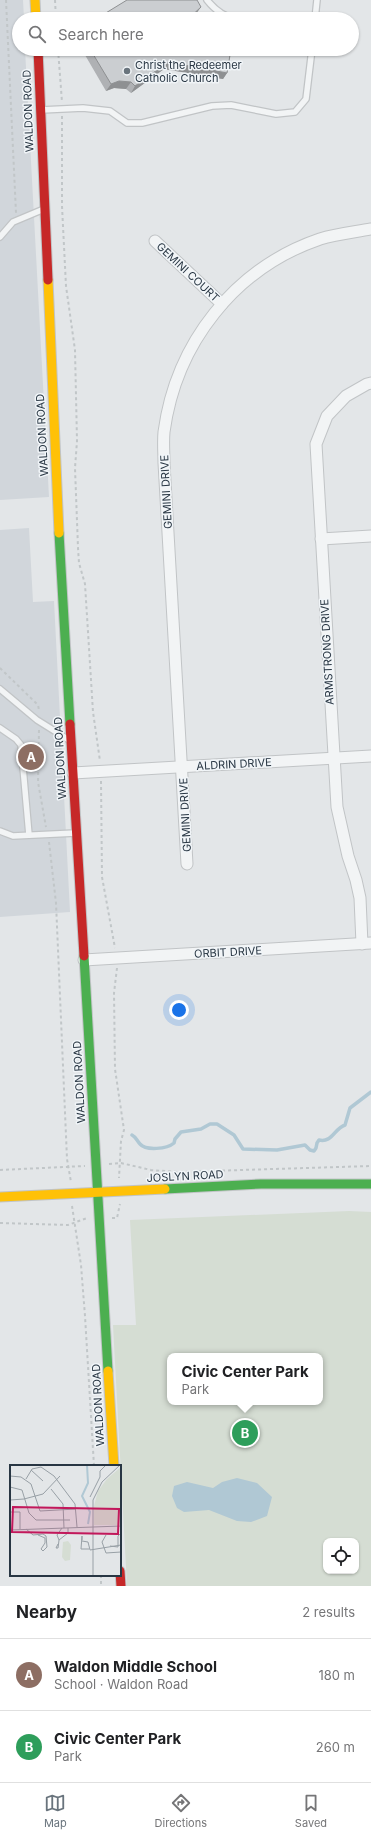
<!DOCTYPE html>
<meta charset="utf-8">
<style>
body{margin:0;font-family:Inter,sans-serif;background:#f6f6f6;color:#202124}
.controls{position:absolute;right:12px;bottom:12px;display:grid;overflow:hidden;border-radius:8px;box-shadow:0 1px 3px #0004}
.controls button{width:36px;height:36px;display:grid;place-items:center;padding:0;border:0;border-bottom:1px solid #e0e0e0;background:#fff;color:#202124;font:20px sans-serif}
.you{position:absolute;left:179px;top:1010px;width:14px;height:14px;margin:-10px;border:3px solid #fff;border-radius:50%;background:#1a73e8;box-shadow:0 0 0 6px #1a73e833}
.badge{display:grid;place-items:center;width:26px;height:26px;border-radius:50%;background:#69747d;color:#fff;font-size:13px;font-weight:700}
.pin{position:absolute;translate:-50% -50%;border:2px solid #fff;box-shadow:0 1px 4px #0006}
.popup{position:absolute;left:167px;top:1353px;width:156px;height:52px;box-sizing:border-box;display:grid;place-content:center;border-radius:8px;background:#fff;filter:drop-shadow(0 1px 3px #0005);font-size:13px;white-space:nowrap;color:#757577}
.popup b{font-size:15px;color:#202124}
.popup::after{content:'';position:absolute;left:50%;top:100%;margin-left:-8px;border:8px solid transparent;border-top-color:#fff}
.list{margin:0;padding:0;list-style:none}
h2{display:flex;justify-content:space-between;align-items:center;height:52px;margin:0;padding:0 16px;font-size:17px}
h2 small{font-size:13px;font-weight:400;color:#757577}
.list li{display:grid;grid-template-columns:26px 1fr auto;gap:12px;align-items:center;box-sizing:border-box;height:72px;padding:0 16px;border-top:1px solid #e0e0e0}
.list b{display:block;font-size:15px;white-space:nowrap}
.list p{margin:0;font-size:13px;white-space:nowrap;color:#757577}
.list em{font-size:13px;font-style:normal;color:#757577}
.icon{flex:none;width:22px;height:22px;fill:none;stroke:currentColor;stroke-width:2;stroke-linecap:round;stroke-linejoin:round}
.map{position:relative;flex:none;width:371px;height:1586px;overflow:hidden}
.search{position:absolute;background:#fff;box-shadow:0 1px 3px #0004;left:12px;right:12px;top:12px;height:44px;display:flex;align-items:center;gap:10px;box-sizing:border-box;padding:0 14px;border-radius:22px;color:#757577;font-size:15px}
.sheet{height:196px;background:#fff}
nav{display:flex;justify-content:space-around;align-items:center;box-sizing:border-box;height:56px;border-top:1px solid #e0e0e0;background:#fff;font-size:11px;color:#757577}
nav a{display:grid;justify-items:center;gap:2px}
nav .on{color:#69747d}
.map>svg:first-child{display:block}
</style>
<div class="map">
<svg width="371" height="1586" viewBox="0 0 371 1586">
<rect width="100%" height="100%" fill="#e3e6e8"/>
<g fill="#d1d6db">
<path d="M0,0h23l1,19h-5v30h6l24,448 -49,3z"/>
<path d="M29,528l4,74 21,-1 16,311 -70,5v-387z"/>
</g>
<path fill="#d5ddd3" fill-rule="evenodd" d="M349,1211l22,1v374h-244l-14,-261h23l-6,-105zM170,1356h150v46h-150zM326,1541h30v30h-30z"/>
<path fill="#b0c8d4" d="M237,1478l20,5 15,14 -5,19 -16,6 -14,-1 -28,-11 -25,2 -7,-4 -5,-12 2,-10 13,-4 26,6 9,-6z"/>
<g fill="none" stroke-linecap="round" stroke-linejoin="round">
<path stroke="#b0c8d4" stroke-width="3.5" d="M132,1135c4,2 5,6 8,9 6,7 27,5 34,-1l1,-4 6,-7 20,-3 9,-5h7l17,11 9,14 34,1 28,-5 5,5 4,1 2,-3 1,-5 2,-3c13,3 15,-11 26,-15l5,-17 21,-16"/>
<defs>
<g id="lane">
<path d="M207,0c8,10 17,17 29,19"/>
<path d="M315,19l2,-19"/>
<path d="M41,110l42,-2 27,3 17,12h15l70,-17 19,-1 45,9 19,-2 11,-13 6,-50"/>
<path d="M0,237l13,-15 31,-13"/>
<path d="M0,689l37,31 32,20"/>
<path d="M0,728l16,11 5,6 8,90"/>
<path d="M0,831l13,5 63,-3"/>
</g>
<g id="street">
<path d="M155,241l67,63"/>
<path d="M321,539l50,-3"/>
<path d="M73,773l298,-17"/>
<path d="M187,864l-23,-401c0,-10 -1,-21 0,-31 12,-89 71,-164 156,-193 16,-5 35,-7 51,-10"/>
<path d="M362,944l-2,-46 -4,-18 -8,-24 -11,-49 -21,-363 11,-28 19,-20 21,-12 4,-1"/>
<path d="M84,960l287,-17"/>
</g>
<g id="fast">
<path d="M59,533l11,191"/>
<path d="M84,956l24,415"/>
<path d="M165,1189l96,-5h110"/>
</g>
<g id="slow">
<path d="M35,0l1,19"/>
<path d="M48,280l11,253"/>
<path d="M0,1197l165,-8"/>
<path d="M108,1371l6,95"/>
</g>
<g id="jam">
<path d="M38,49l10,231"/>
<path d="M70,724l14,232"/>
<path d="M120,1571l1,15"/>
</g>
</defs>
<use href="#lane" stroke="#c1c4c6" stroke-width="8"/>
<use href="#street" stroke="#c1c4c6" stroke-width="13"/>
<use href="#fast" stroke="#c1c4c6" stroke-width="11"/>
<use href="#slow" stroke="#c1c4c6" stroke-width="11"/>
<use href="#jam" stroke="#c1c4c6" stroke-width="11"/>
<g stroke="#c1c6c8" stroke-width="2" stroke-dasharray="3 3" stroke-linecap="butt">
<path d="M6,0l10,213"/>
<path d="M55,0l1,19"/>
<path d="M58,49l4,53"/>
<path d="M62,116v90l4,80 9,64 2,91 -2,27 3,80 1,15 6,21 8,128 7,49"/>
<path d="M0,668l38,37 1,5"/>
<path d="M39,730l-1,52 8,45"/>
<path d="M101,781l1,96 13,71"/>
<path d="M49,842l7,61 11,256 4,23"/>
<path d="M117,968l-3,25 1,76 9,61 -3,11 -2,37"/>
<path d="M109,1164l12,-1 30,7 26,2 194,-6"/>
<path d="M0,1170l85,-4"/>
<path d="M72,1206l9,59 4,51 9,150"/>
<path d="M112,1218h5l3,-14"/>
<path d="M0,1223l68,2 19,-7"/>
<path d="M101,1575v11"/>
</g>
<use href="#lane" stroke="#f2f4f5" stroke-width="5.5"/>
<use href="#street" stroke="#f2f4f5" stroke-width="11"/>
<use href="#fast" stroke="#4caf50" stroke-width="9"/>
<use href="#slow" stroke="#ffc107" stroke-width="9"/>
<use href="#jam" stroke="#c62828" stroke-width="9"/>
</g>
<path fill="#afb1b4" d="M89,49h142l-4,24 -4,6 -59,-10 -33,24 -5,-4 -12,-1 -8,3 -21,-36z"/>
<g fill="#8e9092">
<path d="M201,7l-5,7 -6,5h-2z"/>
<path d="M168,62l59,11 -4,6 -59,-10 -33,24 4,-7z"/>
<path d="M119,81l12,1 -5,7 -12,-1 -8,3 5,-7z"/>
</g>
<g fill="#cbced1" stroke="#8e9092">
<path d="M127,0h70l4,7 -13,12h1h-93z"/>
<path d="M90,49h141l-4,24 -59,-11 -33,24 -4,-4 -12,-1 -8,3z"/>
</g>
<circle fill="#69747d" stroke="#f1f5f8" stroke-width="1.5" cx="127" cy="71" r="4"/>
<g text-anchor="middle" stroke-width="3" stroke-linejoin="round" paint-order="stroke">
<g font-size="11" fill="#283643" stroke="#f1f5f8" text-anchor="start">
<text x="135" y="69">Christ the Redeemer<tspan x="135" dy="13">Catholic Church</tspan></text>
</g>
<g font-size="11" fill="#283643" stroke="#f1f5f8">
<text transform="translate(28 111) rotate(-92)" y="4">WALDON ROAD</text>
<text transform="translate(188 272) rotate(43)" y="4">GEMINI COURT</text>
<text transform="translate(42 435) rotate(-93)" y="4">WALDON ROAD</text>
<text transform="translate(166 492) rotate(-93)" y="4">GEMINI DRIVE</text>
<text transform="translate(327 652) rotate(-93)" y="4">ARMSTRONG DRIVE</text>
<text transform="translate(60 758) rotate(-93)" y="4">WALDON ROAD</text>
<text transform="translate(234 764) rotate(-3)" y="4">ALDRIN DRIVE</text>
<text transform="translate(185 815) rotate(-93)" y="4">GEMINI DRIVE</text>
<text transform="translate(228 952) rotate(-3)" y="4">ORBIT DRIVE</text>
<text transform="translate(79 1082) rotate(-93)" y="4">WALDON ROAD</text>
<text transform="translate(185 1176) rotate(-3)" y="4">JOSLYN ROAD</text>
<text transform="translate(98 1405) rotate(-93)" y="4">WALDON ROAD</text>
</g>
</g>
<g transform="translate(10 1465)">
<rect width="111" height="111" fill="#e3e6e8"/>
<path d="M111,2v58h-27v-19l4,-15 9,-12zM58,76l3,4 -1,15 -5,1 -3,-4 1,-15z" fill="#d5ddd3"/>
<path fill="none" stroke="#b0c8d4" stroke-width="2" d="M77,0l1,18 -6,13 8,16 -2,12"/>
<path fill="none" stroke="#98a0a6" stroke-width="1" d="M21,5l12,11M0,11l11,1 10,7 9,27 36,-2M16,14l6,-10 9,-2 13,9 21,28 2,23M0,22l12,3 7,23 7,7h34M41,24l12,15 1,24M80,32l10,-20v-6l6,-6M0,35l14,-1 19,-5 17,-18M0,47h10v17M52,63l-5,7 2,5 9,-7v-5M16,64l7,6 10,-1 3,2 1,11 -4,4 -2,-2 4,-6v-5l-7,-3M0,65l111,-4M96,70l-4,7 4,11 15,-1M72,75v-4l-1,13h8M72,76l6,1 2,8 31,-5M48,79l-2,4h2l1,-8M100,81l8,1v-11l3,-3M83,111v-76l9,-18 18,-17"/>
<path fill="#c2185b" fill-opacity="0.15" stroke="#c2185b" stroke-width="2" d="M3,42l106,2 -1,25 -106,-2z"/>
<rect width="111" height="111" fill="none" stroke="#283643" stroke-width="2"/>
</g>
</svg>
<div class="controls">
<button><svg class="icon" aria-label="locate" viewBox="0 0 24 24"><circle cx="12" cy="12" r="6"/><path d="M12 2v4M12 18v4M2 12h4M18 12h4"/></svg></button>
</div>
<div class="you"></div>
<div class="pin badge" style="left:31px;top:757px;background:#8d6e63">A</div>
<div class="pin badge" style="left:245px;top:1433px;background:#2e9e5b">B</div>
<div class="popup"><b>Civic Center Park</b>Park</div>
<div class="search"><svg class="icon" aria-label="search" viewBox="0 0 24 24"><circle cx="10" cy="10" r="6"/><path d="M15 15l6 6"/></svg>Search here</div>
</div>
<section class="sheet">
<h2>Nearby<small>2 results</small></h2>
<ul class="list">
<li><span class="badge" style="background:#8d6e63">A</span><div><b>Waldon Middle School</b><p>School · Waldon Road</p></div><em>180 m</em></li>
<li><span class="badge" style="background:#2e9e5b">B</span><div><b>Civic Center Park</b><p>Park</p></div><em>260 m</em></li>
</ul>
</section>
<nav>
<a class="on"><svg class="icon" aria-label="map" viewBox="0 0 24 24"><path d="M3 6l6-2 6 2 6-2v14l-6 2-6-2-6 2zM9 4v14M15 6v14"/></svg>Map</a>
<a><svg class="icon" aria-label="directions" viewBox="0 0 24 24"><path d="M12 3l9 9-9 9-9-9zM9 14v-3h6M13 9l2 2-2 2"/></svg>Directions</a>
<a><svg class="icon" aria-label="saved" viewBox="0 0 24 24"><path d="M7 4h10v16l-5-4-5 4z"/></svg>Saved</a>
</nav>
